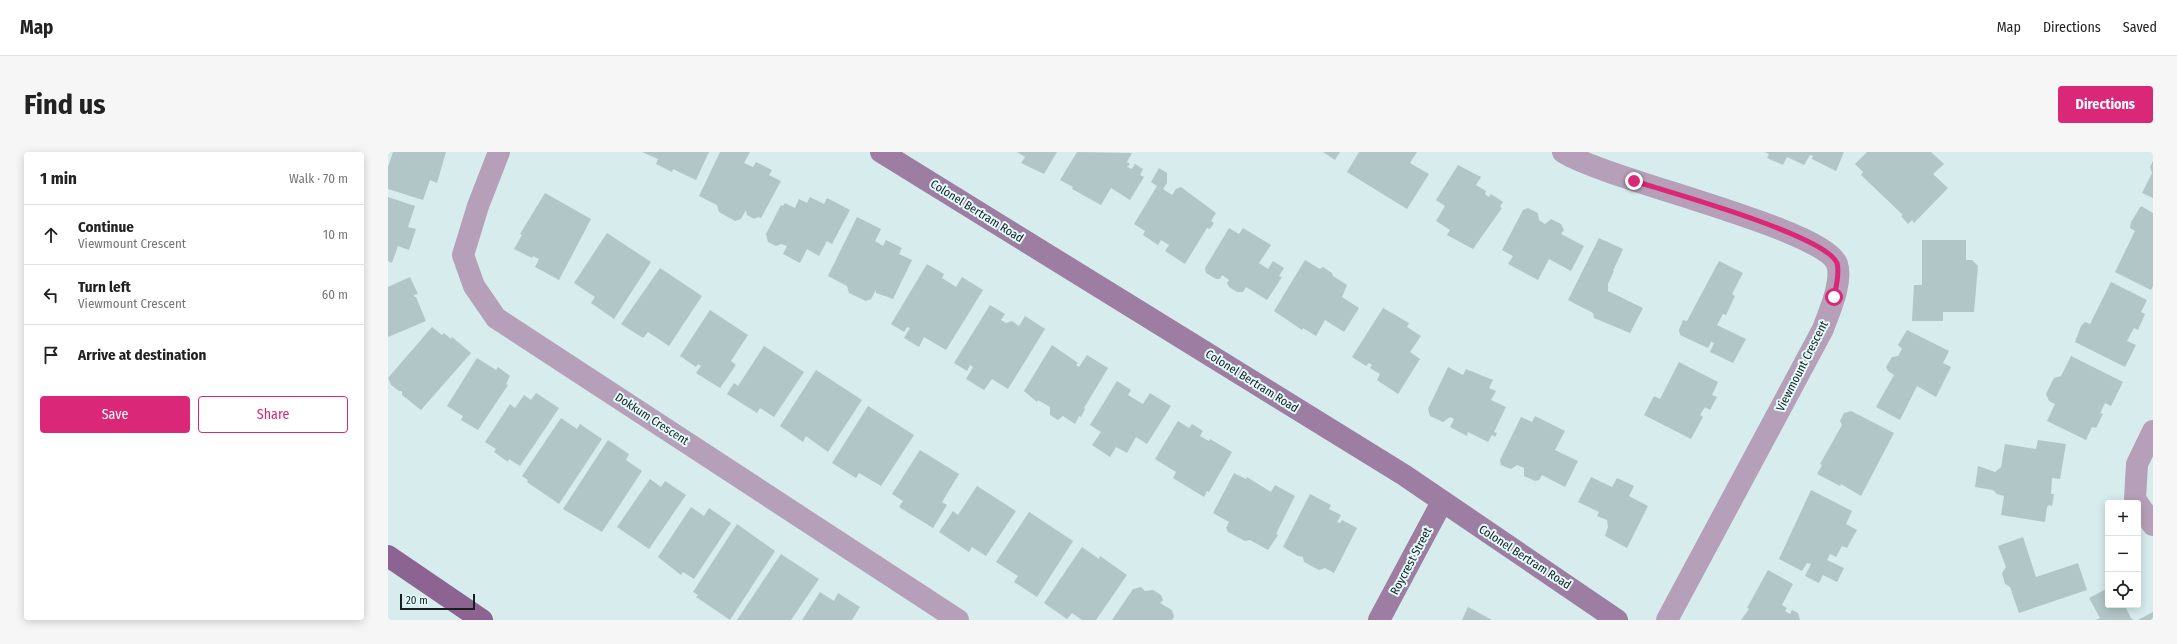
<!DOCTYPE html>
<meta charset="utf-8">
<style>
body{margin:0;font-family:"Fira Sans Condensed",sans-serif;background:#f6f6f6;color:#222}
.controls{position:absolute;right:12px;bottom:12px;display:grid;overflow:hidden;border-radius:4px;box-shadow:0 2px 10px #0003}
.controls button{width:36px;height:36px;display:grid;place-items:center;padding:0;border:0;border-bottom:1px solid #e0e0e0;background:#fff;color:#222;font:20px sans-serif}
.scale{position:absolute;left:12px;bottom:10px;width:75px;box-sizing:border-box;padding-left:4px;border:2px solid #171f1f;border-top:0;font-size:11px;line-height:14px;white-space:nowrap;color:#171f1f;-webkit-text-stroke:3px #e4fafa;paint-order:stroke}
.stop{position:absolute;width:12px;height:12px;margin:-9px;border:3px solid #db2777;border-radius:50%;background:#fff}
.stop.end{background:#db2777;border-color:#fff;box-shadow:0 1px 4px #0008}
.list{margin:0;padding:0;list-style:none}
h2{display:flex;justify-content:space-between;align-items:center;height:52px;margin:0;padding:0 16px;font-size:17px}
h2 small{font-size:13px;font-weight:400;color:#767676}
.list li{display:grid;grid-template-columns:26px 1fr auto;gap:12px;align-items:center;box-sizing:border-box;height:60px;padding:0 16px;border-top:1px solid #e0e0e0}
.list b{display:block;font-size:15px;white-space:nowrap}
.list p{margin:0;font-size:13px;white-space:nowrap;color:#767676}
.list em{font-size:13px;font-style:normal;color:#767676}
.actions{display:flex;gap:8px;padding:12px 16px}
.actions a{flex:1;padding:9px 0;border:1px solid #db2777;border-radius:4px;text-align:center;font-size:14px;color:#db2777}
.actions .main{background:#db2777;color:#fff}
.icon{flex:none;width:22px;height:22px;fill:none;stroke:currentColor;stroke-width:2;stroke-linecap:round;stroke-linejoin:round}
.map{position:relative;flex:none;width:1765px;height:468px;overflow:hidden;border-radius:4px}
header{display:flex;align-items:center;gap:24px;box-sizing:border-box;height:56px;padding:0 20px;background:#fff;border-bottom:1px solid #e0e0e0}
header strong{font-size:19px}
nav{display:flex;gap:22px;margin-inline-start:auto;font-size:14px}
.intro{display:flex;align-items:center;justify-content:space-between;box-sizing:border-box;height:96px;padding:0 24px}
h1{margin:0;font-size:28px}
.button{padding:10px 18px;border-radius:4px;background:#db2777;color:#fff;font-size:14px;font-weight:700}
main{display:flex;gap:24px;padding:0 24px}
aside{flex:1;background:#fff;border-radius:4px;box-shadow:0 2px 10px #0003}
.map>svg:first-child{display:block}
</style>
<header>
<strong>Map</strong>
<nav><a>Map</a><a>Directions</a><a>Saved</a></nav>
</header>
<div class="intro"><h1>Find us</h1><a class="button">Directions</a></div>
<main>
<aside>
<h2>1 min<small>Walk · 70 m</small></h2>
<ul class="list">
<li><svg class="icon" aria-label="ahead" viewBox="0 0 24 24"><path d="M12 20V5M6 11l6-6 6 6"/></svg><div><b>Continue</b><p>Viewmount Crescent</p></div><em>10 m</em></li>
<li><svg class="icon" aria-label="left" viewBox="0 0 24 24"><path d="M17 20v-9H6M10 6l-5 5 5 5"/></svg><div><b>Turn left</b><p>Viewmount Crescent</p></div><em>60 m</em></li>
<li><svg class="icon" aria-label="arrive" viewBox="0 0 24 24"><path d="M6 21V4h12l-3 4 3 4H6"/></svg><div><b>Arrive at destination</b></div></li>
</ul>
<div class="actions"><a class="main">Save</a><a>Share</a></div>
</aside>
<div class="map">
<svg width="1765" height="468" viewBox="0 0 1765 468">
<rect width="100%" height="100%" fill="#d7eced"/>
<g fill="#b1c6c6">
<path d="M5,0h53l-9,31 -7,-3 -7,20 -35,-11v-22z"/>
<path d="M254,0h67l-13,28 -23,-11 -1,3 -16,-8 2,-5z"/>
<path d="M332,0h30l-6,11 9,4 3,-5 16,8 -3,5 12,6 -20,37 -3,-1 -4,2 -7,-4 -1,-5 -5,9 -6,2 -16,-9 -2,-7 -18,-9z"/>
<path d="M629,0h40l-13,22 -23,-11 4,-6z"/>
<path d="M689,0l55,1 -5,9 3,2 -3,3 5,2 3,-5 8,5 -3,6 4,2 -14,23 -19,-12 -10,17 -29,-16 1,-2 -13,-7z"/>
<path d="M935,0h17l-5,8z"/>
<path d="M971,0h58l-7,11 19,11 -22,35 -60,-37z"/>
<path d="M1376,0h80l-8,19 -24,-12 1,-3 -3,-1 -6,10 -17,-8 -4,8 -16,-7 2,-4z"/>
<path d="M1479,0h64l13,12 -11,10 15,14 -34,35 -2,-3 -4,4 -7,-8 2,-1 -42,-40 2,-3 -8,-8z"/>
<path d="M1765,9v37l-11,-5 10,-20 -2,-6z"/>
<path d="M1070,13l23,12 -5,8 10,6 -1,3 4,3 2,-3 12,8 -3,5 2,1 -29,41 -26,-14 3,-5 -14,-9 9,-15 -9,-6z"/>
<path d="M771,16l8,5v10l-4,6 9,6 4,-6 5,-2 35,26 -5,8 3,2 -4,6 -3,-1 -22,36 -20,-13 4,-6 -8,-5 -3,5 -15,-10 2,-4 -11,-7 23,-38 -6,-4z"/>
<path d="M157,41l46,26 -32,61 -24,-13 4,-8 -6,-3 -1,2 -18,-9 8,-14 -2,-1z"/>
<path d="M0,45l27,9 -7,21 8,2 -7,21 -11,-4 -6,17 -4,-2z"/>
<path d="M422,45l14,7 3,-6 23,12 -18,34 -5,-3 -8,15 -12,-7 -7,14 -17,-9 4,-8 -6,-2 -5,2 -8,-4 -2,-8 15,-29 2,1 2,-3 10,5 4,-9 8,4z"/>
<path d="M1753,54l12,7v73l-2,4 -36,-18 20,-41 -5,-3 1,-6z"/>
<path d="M1140,56l10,5 1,7 6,4 6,-5 10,5 3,6 -3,4 23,12 -13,25 -22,-12 -11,21 -30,-16 5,-8 -11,-6 21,-40z"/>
<path d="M469,65l24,12 -6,12 8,5 3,-6 16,8 -3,6 13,6 -19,39 -17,-6v-3l-5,9 -5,2 -17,-8 -2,-7 -19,-10z"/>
<path d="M841,76l10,6 4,-6 28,17 -12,18 9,6 5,-8 11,7 -5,8 3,1 -15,23 -21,-13 -3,5h-6l-8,-5 -2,-4 2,-3 -7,-5 -2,4h-4l-10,-6 -1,-5z"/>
<path d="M219,81l44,29 -37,57 -23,-16 4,-6 -21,-14z"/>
<path d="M1211,86l24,11 -10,22h1l-6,13v7l35,17 -13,25 -36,-15 -1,-5 -25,-13z"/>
<path d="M1534,88h44v20h6l6,6 -4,46h-31v9h-31l2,-36h8z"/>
<path d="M917,108l15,9 3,-2 9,6 1,3 14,9 -5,12 17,11 -15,24 -19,-12 -9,16 -13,-8 -1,2 -28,-19z"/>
<path d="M1331,109l24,12 -11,21 3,2 -9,19 -3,-1 -6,11 29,14 -13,24 -23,-11 4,-9 -3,-1 -3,6 -28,-13 -1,-5 4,-10 4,1z"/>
<path d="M539,112l17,10 -2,4 14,9 6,-10 21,13 -37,60 -22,-13 -5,10 -15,-9 6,-10 -3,-1 -3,5 -13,-8z"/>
<path d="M272,116l42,28 -33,50 -21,-14 -5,6 -22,-14z"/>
<path d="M22,125l8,17 -4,1v2h2l10,24 -38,16v-50z"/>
<path d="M1723,130l36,18 -6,12 4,2 -7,16 -4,-2 -7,13 9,4 -11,22 -50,-25 6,-16 4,-4 5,2z"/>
<path d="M602,153l15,9 -4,6 5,3 6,-2 7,5 6,-10 20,13 -37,60 -16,-10 -8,11 -18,-11 7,-12 -3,-2 -3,6 -13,-8z"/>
<path d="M995,156l26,15 -2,4 14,9 -11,16 10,7 -22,35 -21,-14 3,-6 -10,-6 2,-3 -3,-2 -3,3 -14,-9z"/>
<path d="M322,158l38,25 -17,26 5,4 -16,23 -24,-15 5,-7 -3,-2 -2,3 -16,-11z"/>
<path d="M44,175l10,8 2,-2 7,6 1,-2 19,16 -50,57 -19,-15v-4h-3l-8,-6 -3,-7z"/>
<path d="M1519,178l42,21 -6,12 8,4 -15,30 -19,-11 -17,34 -24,-13 18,-32 -6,-4 -2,-4 6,-10 6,-1 4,-7 -4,-4z"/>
<path d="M664,193l26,18 -2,2 3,2 8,-12 21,13 -24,40 1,1 -4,8 -2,-1 -4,8 -12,-8 -5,4 -8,-5v-8l-12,-7 -1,2 -13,-11z"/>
<path d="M376,194l40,26 -30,45 -14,-9 -3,5 -30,-19 7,-11 4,3z"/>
<path d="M1683,204l52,26 -12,24 -6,-3 -5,10 3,1 -7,14 -4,-1 -6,13 -39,-19 8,-17 -6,-3 -3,-7 8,-16 7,-2z"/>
<path d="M89,206l19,12 2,-3 12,9 -4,8 2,1 -30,45 -17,-10 2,-4 -16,-10z"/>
<path d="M1291,210l39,20 -6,13 5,2 -7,13 -5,-3 -5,8 3,2 -12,22 -47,-24 10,-19 6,3z"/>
<path d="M1060,215l15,8 3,-6 27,11 -4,8 7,3 -5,9 15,7 -12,25 3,1 -2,4 -3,-2 -4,7 -20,-10 -1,4 -17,-9 4,-8 -4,-2 -7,5 -13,-6 -2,-7z"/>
<path d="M428,218l46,30 -34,52 -22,-16 -3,6 -23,-16z"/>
<path d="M729,229l14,9 -3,5 15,9 7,-11 21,13 -24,38 -11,-7 -9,16 -11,-6 -6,10 -18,-12 9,-13 -11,-7z"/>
<path d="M148,241l23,15 -39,58 -11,-7 -1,3 -14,-10 2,-3 -11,-7 25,-38 5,4 9,-13 7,5z"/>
<path d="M480,254l46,29 -33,51 -22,-13 -3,5 -24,-15z"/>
<path d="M1463,259l43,22 -33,63 -20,-12 -1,2 -23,-12 5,-9 -2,-1 22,-39 -2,-4 4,-8z"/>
<path d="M1147,264l30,15 -10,19 23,11 -13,26 -23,-12 -3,5 -4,1 -11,-5v-8l-7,-3 -6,4 -10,-4 -1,-5 21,-43 11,5z"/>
<path d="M173,266l16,11 3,-5 22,15 -43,65 -32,-22 1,-2 -6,-4z"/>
<path d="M790,269l11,7 3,-4 11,7 -3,5 9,5 1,-2 22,13 -23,40 -2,-1 -3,6 -31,-19 3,-6 -21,-13z"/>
<path d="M220,288l21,14 -3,6 16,11 -40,61 -39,-23z"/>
<path d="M1650,288l28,4 -6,35 -8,-1 -1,16h3l-2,12 -3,-1 -2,2 -2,15 -44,-7 3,-19 -7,-2 -4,-4 -18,-3 3,-21 17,6 6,-5 4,-23 31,5z"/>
<path d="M532,298l39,24 -17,28 5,3 -14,23 -34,-21 4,-6 -11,-7z"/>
<path d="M846,321l12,6 1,-2 24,15 4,-7 20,11 -19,38 2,1 -10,15 -18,-10 -5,1 -17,-9 -2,-4 3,-6 -16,-9z"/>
<path d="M1203,325l21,10 5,-9 17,8 -5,10 19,10 -21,42 -22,-12 3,-9 -1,-7 -10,-4 2,-4 -21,-10z"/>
<path d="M262,327l11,8 4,-6 21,14 -37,54 -32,-22z"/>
<path d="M589,334l39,25 -30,45 -14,-9 -3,5 -30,-20 14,-21 5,4z"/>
<path d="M1423,338l41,21 -6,13 11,6 -10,18 -5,-2 -6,11 -6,-3 -3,6 17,8 -7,14 -14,-7 -4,8 -14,-7 6,-12 -4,-1 -5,8 -23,-12z"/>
<path d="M922,342l21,11 -2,4 12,6 -4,7 3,1 2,-3 15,8 -23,45 -9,-5 -6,2 -15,-8 -1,-5 -5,-1 -15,-9z"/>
<path d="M303,355l13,9 5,-8 22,15 -37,56 -11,-7 -2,3 -23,-18z"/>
<path d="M641,360l44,29 -36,56 -23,-15 4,-6 -22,-14z"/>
<path d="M349,372l38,27 -45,69 -34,-23 2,-2 -5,-3z"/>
<path d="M1635,385l13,40 42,-14 9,27 -68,23 -9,-26 -5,-3 -3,-11 4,-6 -8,-21z"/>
<path d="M694,395l17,12 1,-3 27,19 -31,45h-14l-10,-7 -5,6 -23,-16z"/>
<path d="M393,402l38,25 -28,41h-54z"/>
<path d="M1380,418l25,14 -11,21 5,3 -2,3 5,3 2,-4 6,3 2,7h-59l8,-11 -2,-1z"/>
<path d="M753,435l4,4 8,-1 8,5 2,5 -3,3 12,7 2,7 -2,3h-60l21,-31z"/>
<path d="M1720,436v17l17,1 6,12 3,2h-38l4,-2 -11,-20z"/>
<path d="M432,440l14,9 4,-8 22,14 -8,13h-50z"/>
<path d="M1080,455l24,13h-30z"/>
<path d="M1765,460v8h-15z"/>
</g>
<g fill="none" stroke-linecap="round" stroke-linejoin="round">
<g stroke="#b6a0b9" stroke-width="22">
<path d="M111,0l-21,54 -15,49 11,31 22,32 462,302"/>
<path d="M1175,0c43,28 261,76 274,112 6,18 -8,48 -14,65l-156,291"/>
<path d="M1765,279l-16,33 -2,35 18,26"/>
</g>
<g stroke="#9e7da2" stroke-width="22">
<path d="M493,0l523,323 213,145"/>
<path d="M991,468l63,-118"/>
</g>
<path stroke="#8c6391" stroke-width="22" d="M0,404l94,64"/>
</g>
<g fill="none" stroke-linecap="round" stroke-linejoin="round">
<path stroke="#db2777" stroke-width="5" d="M1246,29c34,11 191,54 203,82 3,10 -1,24 -3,34"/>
</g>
<g text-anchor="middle" stroke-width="4" stroke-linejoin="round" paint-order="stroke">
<g font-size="12" fill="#171f1f" stroke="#e4fafa">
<text transform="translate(589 59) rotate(32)" y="4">Colonel Bertram Road</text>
<text transform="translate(1414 214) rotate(-63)" y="4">Viewmount Crescent</text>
<text transform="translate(864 229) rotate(32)" y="4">Colonel Bertram Road</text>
<text transform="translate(264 267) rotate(33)" y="4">Dokkum Crescent</text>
<text transform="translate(1137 405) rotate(33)" y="4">Colonel Bertram Road</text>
<text transform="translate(1023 409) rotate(-62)" y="4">Roycrest Street</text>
</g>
</g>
</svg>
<div class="controls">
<button>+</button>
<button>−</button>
<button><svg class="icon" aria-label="locate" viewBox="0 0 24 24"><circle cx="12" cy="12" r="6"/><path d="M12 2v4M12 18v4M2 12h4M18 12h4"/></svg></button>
</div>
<div class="scale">20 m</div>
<div class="stop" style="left:1446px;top:145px"></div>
<div class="stop end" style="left:1246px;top:29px"></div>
</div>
</main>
